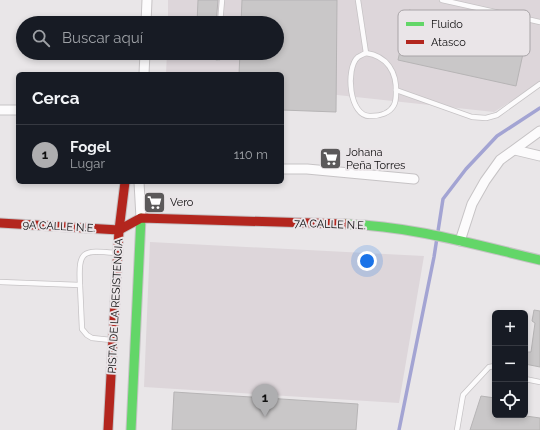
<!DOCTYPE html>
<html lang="es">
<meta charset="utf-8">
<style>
body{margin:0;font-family:Raleway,sans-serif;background:#242831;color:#f1f3f6}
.controls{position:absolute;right:12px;bottom:12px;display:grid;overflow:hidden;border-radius:6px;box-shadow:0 2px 6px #0003}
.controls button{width:36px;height:36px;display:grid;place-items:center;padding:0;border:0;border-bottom:1px solid #363941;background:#171b24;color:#f1f3f6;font:20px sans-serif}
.you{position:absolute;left:367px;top:261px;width:14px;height:14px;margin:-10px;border:3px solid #fff;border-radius:50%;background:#1a73e8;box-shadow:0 0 0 6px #1a73e833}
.badge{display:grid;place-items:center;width:26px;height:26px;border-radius:50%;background:#aeaeb0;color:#111;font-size:13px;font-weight:700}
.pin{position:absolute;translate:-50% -33px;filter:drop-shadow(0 1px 2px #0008)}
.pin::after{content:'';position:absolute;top:21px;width:14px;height:12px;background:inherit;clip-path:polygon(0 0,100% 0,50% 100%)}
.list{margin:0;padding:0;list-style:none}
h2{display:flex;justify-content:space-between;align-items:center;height:52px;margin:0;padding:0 16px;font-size:17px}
h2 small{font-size:13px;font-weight:400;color:#9ea1a6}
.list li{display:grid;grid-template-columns:26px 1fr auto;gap:12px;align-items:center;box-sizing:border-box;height:60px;padding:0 16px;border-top:1px solid #363941}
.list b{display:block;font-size:15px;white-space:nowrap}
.list p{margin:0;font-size:13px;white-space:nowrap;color:#9ea1a6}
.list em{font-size:13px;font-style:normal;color:#9ea1a6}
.icon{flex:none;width:22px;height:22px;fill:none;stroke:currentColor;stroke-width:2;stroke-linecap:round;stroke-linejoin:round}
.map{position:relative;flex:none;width:540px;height:430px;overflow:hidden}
.search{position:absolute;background:#171b24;box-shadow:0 2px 6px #0003;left:16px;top:16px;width:268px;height:44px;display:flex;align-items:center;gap:10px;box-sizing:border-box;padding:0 14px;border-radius:22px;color:#9ea1a6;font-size:15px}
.panel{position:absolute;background:#171b24;box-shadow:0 2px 6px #0003;left:16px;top:72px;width:268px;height:112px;border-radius:6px}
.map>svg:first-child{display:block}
</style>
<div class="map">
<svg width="540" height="430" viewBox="0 0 540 430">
<rect width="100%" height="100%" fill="#e9e6e8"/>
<g fill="#ddd6da">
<path d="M168,0h372v83l-46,29 -212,-23v-15h-116l1,-21h110v-30h-109z"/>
<path d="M150,242l274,14 -25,147 -255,-16z"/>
</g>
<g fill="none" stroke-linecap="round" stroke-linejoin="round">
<path stroke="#a3a4d3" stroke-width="3.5" d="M399,430l35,-173 9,-58 23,-30 31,-33 43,-28"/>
</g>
<g fill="#c9c7c8" stroke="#b6b4b5">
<path d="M198,0h20l-2,23h-19z"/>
<path d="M242,0h95l-1,112 -54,-2v-36h-43l1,-21h37v-30h-36z"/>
<path d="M409,10l118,25 -11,51 -118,-26z"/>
<path d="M534,310l6,1v56l-15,-3 1,-12h5l4,-29 -3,-2z"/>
<path d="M174,392l184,12 -2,26h-184z"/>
<path d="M481,396l14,2v17h24l21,3v12h-70z"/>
</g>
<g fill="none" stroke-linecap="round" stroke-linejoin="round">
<defs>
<g id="lane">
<path d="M358,0l8,53"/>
<path d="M442,0l98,22"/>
<path d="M220,23l2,-23"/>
<path d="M366,53c21,3 31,19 30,40 0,3 0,8 -2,12 -4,8 -14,11 -23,11 -22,2 -26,-48 -13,-59 2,-1 5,-3 8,-4z"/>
<path d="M218,58l1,-5"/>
<path d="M396,90l76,27 14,1 11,-3 43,-31"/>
<path d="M0,282l80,3 2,44 5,6 5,3 19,2"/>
<path d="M80,285c-2,-36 3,-35 37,-32"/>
<path d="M525,379l15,3"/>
<path d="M457,430l6,-35 26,-28 6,-1"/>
</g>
<g id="street">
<path d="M146,23l1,-23"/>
<path d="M144,74l1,-21"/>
<path d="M0,110h18"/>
<path d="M515,150l25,6"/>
<path d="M282,169h25l107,10"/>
<path d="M139,182l2,36"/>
<path d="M460,241l12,-37 13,-23 15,-21 40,-29"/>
</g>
<g id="fast">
<path d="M345,224c67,2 131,21 195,36"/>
<path d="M131,430l10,-212"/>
</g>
<g id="jam">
<path d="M0,223l119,7 22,-12 204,6"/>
<path d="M108,430l11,-200 6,-48"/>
</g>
</defs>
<use href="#lane" stroke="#c6c3c5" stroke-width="6"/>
<use href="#street" stroke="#c6c3c5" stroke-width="11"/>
<use href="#fast" stroke="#c6c3c5" stroke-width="11"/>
<use href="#jam" stroke="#c6c3c5" stroke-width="11"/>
<use href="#lane" stroke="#fcfbfc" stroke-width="4.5"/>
<use href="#street" stroke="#fcfbfc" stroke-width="9"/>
<use href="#fast" stroke="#63d668" stroke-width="9"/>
<use href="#jam" stroke="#b3261e" stroke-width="9"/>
</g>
<defs>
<symbol id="supermarket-square" viewBox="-11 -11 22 22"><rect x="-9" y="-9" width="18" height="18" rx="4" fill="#5b595a" stroke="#eae5e8"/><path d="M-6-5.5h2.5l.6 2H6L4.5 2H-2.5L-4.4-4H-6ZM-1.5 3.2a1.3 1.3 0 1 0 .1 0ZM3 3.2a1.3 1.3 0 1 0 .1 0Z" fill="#fff"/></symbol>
</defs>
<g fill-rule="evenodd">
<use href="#supermarket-square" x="318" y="146" width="25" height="25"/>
<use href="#supermarket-square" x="142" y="190" width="25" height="25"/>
</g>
<g text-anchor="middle" stroke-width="4" stroke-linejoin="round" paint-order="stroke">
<g font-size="11" fill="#0e0d0e" stroke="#eae5e8" text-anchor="start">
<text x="346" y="156">Johana<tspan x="346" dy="13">Peña Torres</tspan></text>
<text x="170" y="206">Vero</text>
</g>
<g font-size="11" fill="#0e0d0e" stroke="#eae5e8">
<text transform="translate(330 224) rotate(2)" y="4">7A CALLE N.E.</text>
<text transform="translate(59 226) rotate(3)" y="4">9A CALLE N.E.</text>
<text transform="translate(115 306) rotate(-87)" y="4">PISTA DE LA RESISTENCIA</text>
</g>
</g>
<rect x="398" y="10" width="132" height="46" rx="6" fill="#eae5e8" stroke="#a8a4a7" stroke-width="1"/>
<rect x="406" y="22" width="18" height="4" fill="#63d668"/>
<rect x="406" y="40" width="18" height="4" fill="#b3261e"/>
<g font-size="11" fill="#0e0d0e">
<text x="431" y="28">Fluido</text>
<text x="431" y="46">Atasco</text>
</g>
</svg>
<div class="controls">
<button>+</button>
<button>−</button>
<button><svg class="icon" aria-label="locate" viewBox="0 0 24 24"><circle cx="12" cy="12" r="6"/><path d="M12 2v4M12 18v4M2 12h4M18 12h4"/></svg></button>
</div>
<div class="you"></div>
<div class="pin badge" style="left:265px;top:417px">1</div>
<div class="search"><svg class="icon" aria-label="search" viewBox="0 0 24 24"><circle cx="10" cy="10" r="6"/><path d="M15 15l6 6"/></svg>Buscar aquí</div>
<section class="panel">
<h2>Cerca<small></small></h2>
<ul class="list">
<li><span class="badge">1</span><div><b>Fogel</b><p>Lugar</p></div><em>110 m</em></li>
</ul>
</section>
</div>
